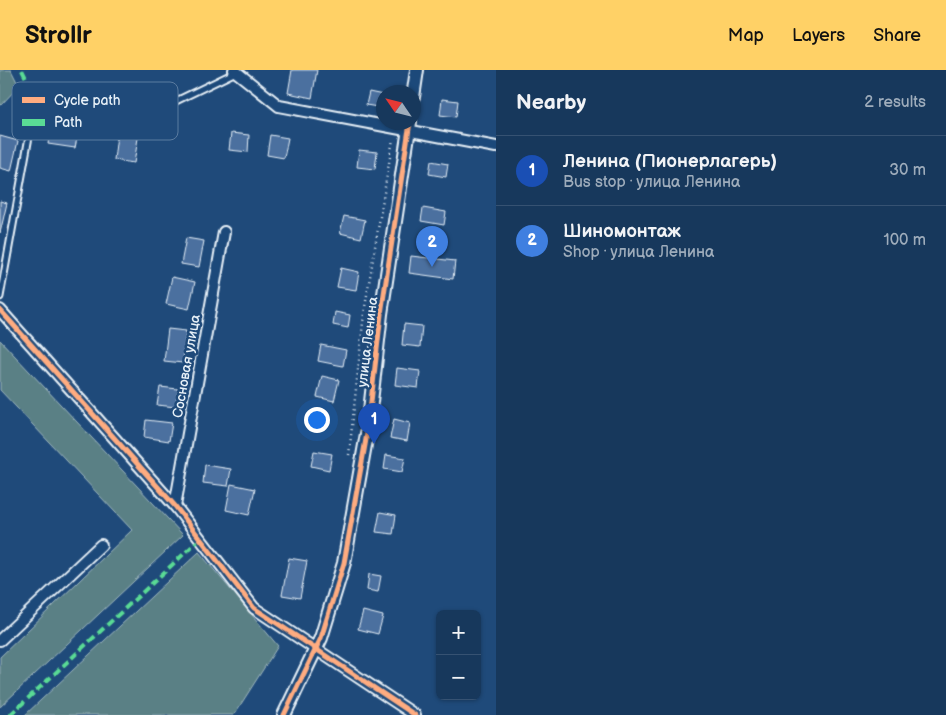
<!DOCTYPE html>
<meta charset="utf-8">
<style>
body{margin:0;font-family:"Balsamiq Sans",sans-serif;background:#244365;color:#f1f3f6}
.controls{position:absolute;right:15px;bottom:15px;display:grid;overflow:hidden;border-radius:8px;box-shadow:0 1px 4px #0004}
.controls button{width:45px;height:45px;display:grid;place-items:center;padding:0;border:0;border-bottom:1px solid #365272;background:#17385c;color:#f1f3f6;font:25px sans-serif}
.compass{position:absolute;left:376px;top:15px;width:45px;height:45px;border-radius:50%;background:#17385c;box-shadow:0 1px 4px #0004;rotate:305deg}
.you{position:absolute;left:316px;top:349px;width:18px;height:18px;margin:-12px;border:4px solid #fff;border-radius:50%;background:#1a73e8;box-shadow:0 0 0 8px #1a73e833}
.badge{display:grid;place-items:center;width:32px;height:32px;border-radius:50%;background:#ffd166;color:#fff;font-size:16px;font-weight:700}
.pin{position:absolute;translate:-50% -41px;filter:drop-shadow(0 1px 2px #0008)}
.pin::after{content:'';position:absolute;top:26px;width:18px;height:15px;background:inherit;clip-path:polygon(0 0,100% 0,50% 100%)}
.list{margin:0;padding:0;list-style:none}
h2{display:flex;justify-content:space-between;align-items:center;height:65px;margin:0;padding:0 20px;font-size:21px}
h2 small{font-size:16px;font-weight:400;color:#9eacbb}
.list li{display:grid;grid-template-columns:32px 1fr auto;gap:15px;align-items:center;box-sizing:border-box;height:70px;padding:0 20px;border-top:1px solid #365272}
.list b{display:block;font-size:19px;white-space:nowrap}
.list p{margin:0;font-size:16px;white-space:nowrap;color:#9eacbb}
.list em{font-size:16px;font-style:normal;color:#9eacbb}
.map{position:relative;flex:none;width:496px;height:645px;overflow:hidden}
header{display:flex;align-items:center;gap:30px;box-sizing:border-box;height:70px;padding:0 25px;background:#ffd166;color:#111}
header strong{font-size:24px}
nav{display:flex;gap:28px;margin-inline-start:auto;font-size:18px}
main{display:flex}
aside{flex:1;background:#17385c}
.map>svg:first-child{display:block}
</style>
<header>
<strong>Strollr</strong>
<nav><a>Map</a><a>Layers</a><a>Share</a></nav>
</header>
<main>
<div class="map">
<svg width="496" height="645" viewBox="0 0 496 645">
<rect width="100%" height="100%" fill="#1f4a7a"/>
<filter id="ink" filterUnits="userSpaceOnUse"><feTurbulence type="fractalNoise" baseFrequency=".02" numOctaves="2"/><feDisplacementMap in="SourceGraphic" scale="10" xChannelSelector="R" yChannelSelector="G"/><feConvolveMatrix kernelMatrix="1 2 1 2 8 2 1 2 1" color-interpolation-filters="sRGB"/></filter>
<g filter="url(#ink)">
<g fill="#5a8085" stroke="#a1b8be">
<path d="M0,0h11l8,16 -19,20z"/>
<path d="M0,270l183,195 -183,172v-50l132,-127 -132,-140z"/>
<path d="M199,482l79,94 -44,69h-209z"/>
</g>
<g fill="#4c709f" stroke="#e8f1f8">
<path d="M292,0h25l-5,28 -24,-5z"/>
<path d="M369,22l14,3v13l-17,-3z"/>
<path d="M442,29l16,2 -2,16 -16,-2z"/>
<path d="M51,54l28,4 -4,20 -27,-4z"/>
<path d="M231,63l18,2 -1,17 -19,-2z"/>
<path d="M117,65l21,3 -4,25 -20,-3z"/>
<path d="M270,65l18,3 -4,20 -17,-3z"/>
<path d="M0,66l18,5 -7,30 -11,-3z"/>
<path d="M359,80l18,2 -2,17 -18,-2z"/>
<path d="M431,91l17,3 -2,13 -17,-3z"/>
<path d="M0,131l7,2 -7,30z"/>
<path d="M423,138l23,4 -2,13 -23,-4z"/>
<path d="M344,146l21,4 -4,18 -21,-5z"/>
<path d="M186,168l18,3 -5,26 -18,-3z"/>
<path d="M411,186l44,5 -2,18 -44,-6z"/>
<path d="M341,198l18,4 -3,18 -19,-3z"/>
<path d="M172,207l23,5 -6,27 -23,-5z"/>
<path d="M335,242l15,3 -2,13 -15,-3z"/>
<path d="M404,254l18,2 -2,21 -18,-2z"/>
<path d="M168,259l18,2 -3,32 -19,-2z"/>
<path d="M321,275l25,5 -3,16 -25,-5z"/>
<path d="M397,298l23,3 -2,17 -23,-3z"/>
<path d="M322,306l17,4 -5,21 -17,-4z"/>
<path d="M160,317l18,2 -2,18 -19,-2z"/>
<path d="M394,349l16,4 -3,18 -17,-3z"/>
<path d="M146,350l26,3 -3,18 -25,-4z"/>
<path d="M314,381l18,3 -3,16 -18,-4z"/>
<path d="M386,385l19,3 -3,14 -18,-3z"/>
<path d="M205,395l26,4 -3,17 -25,-3z"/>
<path d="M231,414l24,5 -6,26 -23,-5z"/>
<path d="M380,442l16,3 -3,19 -17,-2z"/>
<path d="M289,488l18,3 -7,37 -18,-3z"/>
<path d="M369,504l12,2 -3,16 -11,-2z"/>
<path d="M363,541l20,5 -5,18 -20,-5z"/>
</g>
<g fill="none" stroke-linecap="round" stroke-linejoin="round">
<defs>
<path id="service" d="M0,227l38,-210 138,14 60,-29"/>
<g id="minor">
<path d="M234,0l45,36 217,41"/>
<path d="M0,240l175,196 79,102 161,107"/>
<path d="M175,436l49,-274"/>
<path d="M0,570l101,-95"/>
</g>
<g id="tertiary">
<path d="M413,27l4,-27"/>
<path d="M284,645l37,-77 23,-75 24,-135 13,-114 29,-192"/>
</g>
</defs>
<use href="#service" stroke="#e8f1f8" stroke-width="9"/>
<use href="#minor" stroke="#e8f1f8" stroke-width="14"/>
<use href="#tertiary" stroke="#e8f1f8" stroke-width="16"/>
<path stroke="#e8f1f8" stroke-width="2.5" stroke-dasharray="1 4" stroke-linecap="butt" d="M349,385l15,-142 29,-174"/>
<use href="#service" stroke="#1f4a7a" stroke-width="5"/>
<use href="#minor" stroke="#1f4a7a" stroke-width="10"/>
<use href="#tertiary" stroke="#1f4a7a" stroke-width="12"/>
<g stroke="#5adb95" stroke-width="4" stroke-dasharray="8 4" stroke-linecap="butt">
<path d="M22,0l8,16 8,1"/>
<path d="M10,645l190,-176"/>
</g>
<defs>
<g id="cycleway">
<path d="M0,240l175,196 79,102 161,107"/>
<path d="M284,645l37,-77 23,-75 24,-135 13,-114 29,-192"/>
</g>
</defs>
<use href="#cycleway" stroke="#1f4a7a" stroke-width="8"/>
<use href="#cycleway" stroke="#ffac80" stroke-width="5"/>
</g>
</g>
<g text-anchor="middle" stroke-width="5" stroke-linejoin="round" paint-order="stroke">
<g font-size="14" fill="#e8f1f8" stroke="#1f4a7a">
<text transform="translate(367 272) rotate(-83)" y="5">улица Ленина</text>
<text transform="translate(186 296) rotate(-80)" y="5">Сосновая улица</text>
</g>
</g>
<rect x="12" y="12" width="166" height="58" rx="8" fill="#1f4a7a" stroke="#5b7ca0" stroke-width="1"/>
<rect x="22" y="27" width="23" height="6" fill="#ffac80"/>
<rect x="22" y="49" width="23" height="7" fill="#5adb95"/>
<g font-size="14" fill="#e8f1f8">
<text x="54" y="35">Cycle path</text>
<text x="54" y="57">Path</text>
</g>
</svg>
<div class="controls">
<button>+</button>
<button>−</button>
</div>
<svg class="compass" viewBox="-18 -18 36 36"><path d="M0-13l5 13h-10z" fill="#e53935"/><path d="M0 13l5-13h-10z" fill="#9eacbb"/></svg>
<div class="you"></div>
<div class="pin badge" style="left:374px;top:374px;background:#1a4fb4">1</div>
<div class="pin badge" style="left:432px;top:197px;background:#3f7fe0">2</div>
</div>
<aside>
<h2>Nearby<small>2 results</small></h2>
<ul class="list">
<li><span class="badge" style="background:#1a4fb4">1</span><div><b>Ленина (Пионерлагерь)</b><p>Bus stop · улица Ленина</p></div><em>30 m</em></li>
<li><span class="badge" style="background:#3f7fe0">2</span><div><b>Шиномонтаж</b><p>Shop · улица Ленина</p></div><em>100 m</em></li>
</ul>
</aside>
</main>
